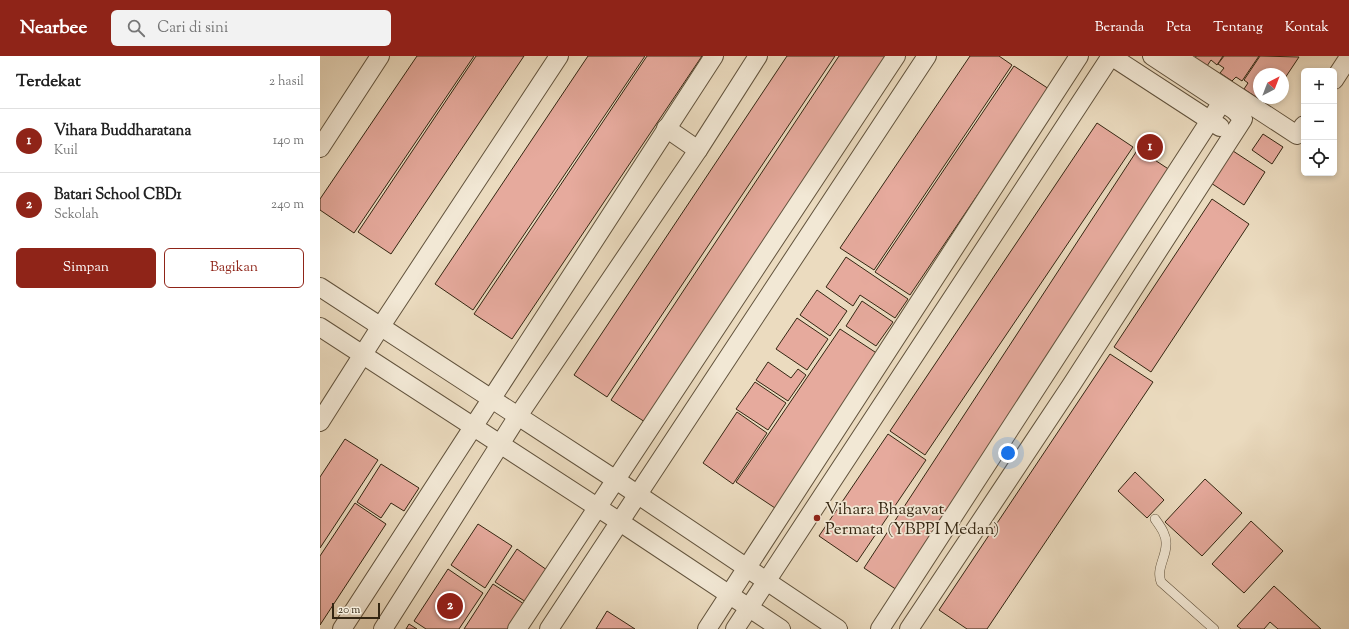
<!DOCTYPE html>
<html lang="id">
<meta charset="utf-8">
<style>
body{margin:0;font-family:"Sorts Mill Goudy",serif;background:#f2f2f2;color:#222}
.controls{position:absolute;right:12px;top:12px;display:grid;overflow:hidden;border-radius:6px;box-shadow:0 2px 6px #0003}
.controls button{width:36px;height:36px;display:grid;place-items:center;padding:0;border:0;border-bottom:1px solid #e0e0e0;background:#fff;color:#222;font:20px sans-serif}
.compass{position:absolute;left:933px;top:12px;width:36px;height:36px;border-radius:50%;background:#fff;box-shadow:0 2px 6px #0003;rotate:42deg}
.scale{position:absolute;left:12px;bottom:10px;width:48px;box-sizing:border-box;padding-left:4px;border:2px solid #342612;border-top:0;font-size:11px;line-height:14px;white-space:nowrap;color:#342612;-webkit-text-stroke:3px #f2e8d5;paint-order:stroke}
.you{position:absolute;left:688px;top:397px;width:14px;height:14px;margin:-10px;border:3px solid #fff;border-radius:50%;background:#1a73e8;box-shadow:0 0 0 6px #1a73e833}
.badge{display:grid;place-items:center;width:26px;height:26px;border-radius:50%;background:#8f2418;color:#fff;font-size:13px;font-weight:700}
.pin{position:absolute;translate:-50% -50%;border:2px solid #fff;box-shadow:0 1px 4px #0006}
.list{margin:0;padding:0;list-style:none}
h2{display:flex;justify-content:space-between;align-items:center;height:52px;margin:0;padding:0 16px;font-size:17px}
h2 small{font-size:13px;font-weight:400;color:#767676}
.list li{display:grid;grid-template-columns:26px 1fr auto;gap:12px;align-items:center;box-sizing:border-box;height:64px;padding:0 16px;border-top:1px solid #e0e0e0}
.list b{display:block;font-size:15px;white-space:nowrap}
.list p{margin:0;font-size:13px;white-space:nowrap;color:#767676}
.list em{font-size:13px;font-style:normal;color:#767676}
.actions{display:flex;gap:8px;padding:12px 16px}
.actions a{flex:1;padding:9px 0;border:1px solid #8f2418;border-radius:6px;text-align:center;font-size:14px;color:#8f2418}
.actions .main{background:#8f2418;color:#fff}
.icon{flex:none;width:22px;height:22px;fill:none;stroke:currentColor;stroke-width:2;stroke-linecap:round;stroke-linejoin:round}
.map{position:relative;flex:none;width:1029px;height:573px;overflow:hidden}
header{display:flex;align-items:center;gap:24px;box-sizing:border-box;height:56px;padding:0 20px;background:#8f2418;color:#fff}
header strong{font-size:19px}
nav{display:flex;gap:22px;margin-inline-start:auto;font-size:14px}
.search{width:280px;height:36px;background:#f2f2f2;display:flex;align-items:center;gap:10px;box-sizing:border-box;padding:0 14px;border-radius:6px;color:#767676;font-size:15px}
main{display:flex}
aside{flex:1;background:#fff}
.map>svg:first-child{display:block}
</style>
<header>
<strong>Nearbee</strong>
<div class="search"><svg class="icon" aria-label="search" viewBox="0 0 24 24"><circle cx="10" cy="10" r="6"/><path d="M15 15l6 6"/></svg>Cari di sini</div>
<nav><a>Beranda</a><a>Peta</a><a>Tentang</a><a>Kontak</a></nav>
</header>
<main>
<aside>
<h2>Terdekat<small>2 hasil</small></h2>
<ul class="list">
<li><span class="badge">1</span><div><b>Vihara Buddharatana</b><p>Kuil</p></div><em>140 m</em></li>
<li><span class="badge">2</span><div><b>Batari School CBD1</b><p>Sekolah</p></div><em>240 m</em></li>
</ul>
<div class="actions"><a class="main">Simpan</a><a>Bagikan</a></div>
</aside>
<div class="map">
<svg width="1029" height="573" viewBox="0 0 1029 573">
<rect width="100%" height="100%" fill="#ebdbbf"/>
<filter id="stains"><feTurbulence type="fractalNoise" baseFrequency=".005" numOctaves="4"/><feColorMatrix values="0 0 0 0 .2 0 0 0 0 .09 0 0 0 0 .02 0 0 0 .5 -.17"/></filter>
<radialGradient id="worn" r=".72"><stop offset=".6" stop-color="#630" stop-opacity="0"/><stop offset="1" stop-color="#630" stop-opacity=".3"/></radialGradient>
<g fill="#e6aa9d" stroke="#342612">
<path d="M97,0h57l-120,177 -34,-23v-11z"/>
<path d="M156,0h48l-133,198 -33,-22z"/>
<path d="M268,0h57l-172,254 -38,-26z"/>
<path d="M327,0h55l-190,283 -38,-25z"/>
<path d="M467,0h48l-228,341 -33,-22z"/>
<path d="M519,0h49l-243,366 -34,-22z"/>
<path d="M650,0h29l13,9 -138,205 -34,-22z"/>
<path d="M876,0h27l-6,9 -6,-5 -4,6 -12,-8z"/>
<path d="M904,0h35l-17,25 -6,-4 -4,4 -12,-8 4,-5 -6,-4z"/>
<path d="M940,0l39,1 -16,24v-7h-24v22l-2,2 -13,-9 4,-6 -4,-3z"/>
<path d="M694,10l35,23 -139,206 -35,-23z"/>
<path d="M777,67l36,24 -208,308 -35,-24z"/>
<path d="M943,78l20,13 -11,17 -20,-14z"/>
<path d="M818,93l35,23 -273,420 -36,-24z"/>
<path d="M910,93l35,23 -21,33 -36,-24z"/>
<path d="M892,143l37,25 -98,148 -37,-25z"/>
<path d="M526,201l62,42 -13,19 -35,-23 -7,11 -27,-19z"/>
<path d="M497,234l30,21 -17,25 -30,-21z"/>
<path d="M542,245l31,21 -17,24 -30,-20z"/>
<path d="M477,262l31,21 -21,31 -31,-21z"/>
<path d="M520,273l38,25 -103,154 -39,-26z"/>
<path d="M790,298l43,28 -166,247h-20l-28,-19z"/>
<path d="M448,306l23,16 7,-9 8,6 -18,26 -32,-21z"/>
<path d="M435,326l31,21 -18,27 -32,-21z"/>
<path d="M417,356l30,21 -34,51 -30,-21z"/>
<path d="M568,378l38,26 -69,102 -38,-26z"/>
<path d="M25,383l33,21 -58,88v-71z"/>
<path d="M61,408l38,24 -15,23 -13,-8 -10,15 -24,-16z"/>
<path d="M815,416l29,28 -17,18 -29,-27z"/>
<path d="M885,423l37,34 -40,43 -37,-34z"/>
<path d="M35,447l31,21 -66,101v-69z"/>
<path d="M931,465l32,30 -39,42 -32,-29z"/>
<path d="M158,468l34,22 -27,42 -34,-23z"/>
<path d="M197,493l30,21 -21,32 -31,-20z"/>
<path d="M128,513l35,24 -24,36h-33l-12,-8z"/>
<path d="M173,528l31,20 -16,25h-44z"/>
<path d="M954,530l47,43h-43l-8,-7 -6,7h-23l-4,-3z"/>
<path d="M287,555l28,18h-39z"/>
<path d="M89,568l8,5h-11z"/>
</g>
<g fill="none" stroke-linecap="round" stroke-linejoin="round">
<defs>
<path id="lane" d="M835,463c5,7 12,16 11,26 0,12 -10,24 -5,37l53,47"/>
<g id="street">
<path d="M791,0l109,71"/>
<path d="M856,0l121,79 7,-10"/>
<path d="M1014,24l15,-23"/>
<path d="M346,72l32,22"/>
<path d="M0,92l60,-92"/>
<path d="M0,231l296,193 222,149"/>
<path d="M0,271l300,195 161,107"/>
<path d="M0,366l61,-96 178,-270"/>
<path d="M22,573l372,-573"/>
<path d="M63,573l135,-213 180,-266 60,-94"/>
<path d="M197,573l379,-573"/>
<path d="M229,573l378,-573"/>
<path d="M387,573l372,-573"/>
<path d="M415,573l376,-573"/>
<path d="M560,573l342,-527"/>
<path d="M589,573l163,-245 171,-265 -9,-9 -82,-54"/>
</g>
</defs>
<use href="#lane" stroke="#62533d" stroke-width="10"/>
<use href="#street" stroke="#62533d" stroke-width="20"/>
<use href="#lane" stroke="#f2e8d5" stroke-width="9"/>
<use href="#street" stroke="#f2e8d5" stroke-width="18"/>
</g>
<circle fill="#8f2418" stroke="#f2e8d5" stroke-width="1.5" cx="497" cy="462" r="4"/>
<g text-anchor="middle" stroke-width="3.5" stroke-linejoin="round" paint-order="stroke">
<g font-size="17" fill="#342612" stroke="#f2e8d5" text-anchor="start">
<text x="505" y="458">Vihara Bhagavat<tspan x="505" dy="20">Permata (YBPPI Medan)</tspan></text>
</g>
</g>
<rect width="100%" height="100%" filter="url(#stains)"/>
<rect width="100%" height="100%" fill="url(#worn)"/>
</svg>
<div class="controls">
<button>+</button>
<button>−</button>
<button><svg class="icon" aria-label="locate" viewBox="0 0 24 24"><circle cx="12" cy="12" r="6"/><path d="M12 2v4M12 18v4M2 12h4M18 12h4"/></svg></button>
</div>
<svg class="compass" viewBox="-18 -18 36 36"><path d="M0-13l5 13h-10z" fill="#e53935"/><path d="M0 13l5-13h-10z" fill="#767676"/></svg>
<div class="scale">20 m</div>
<div class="you"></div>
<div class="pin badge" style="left:830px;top:91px">1</div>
<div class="pin badge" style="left:130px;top:550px">2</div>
</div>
</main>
